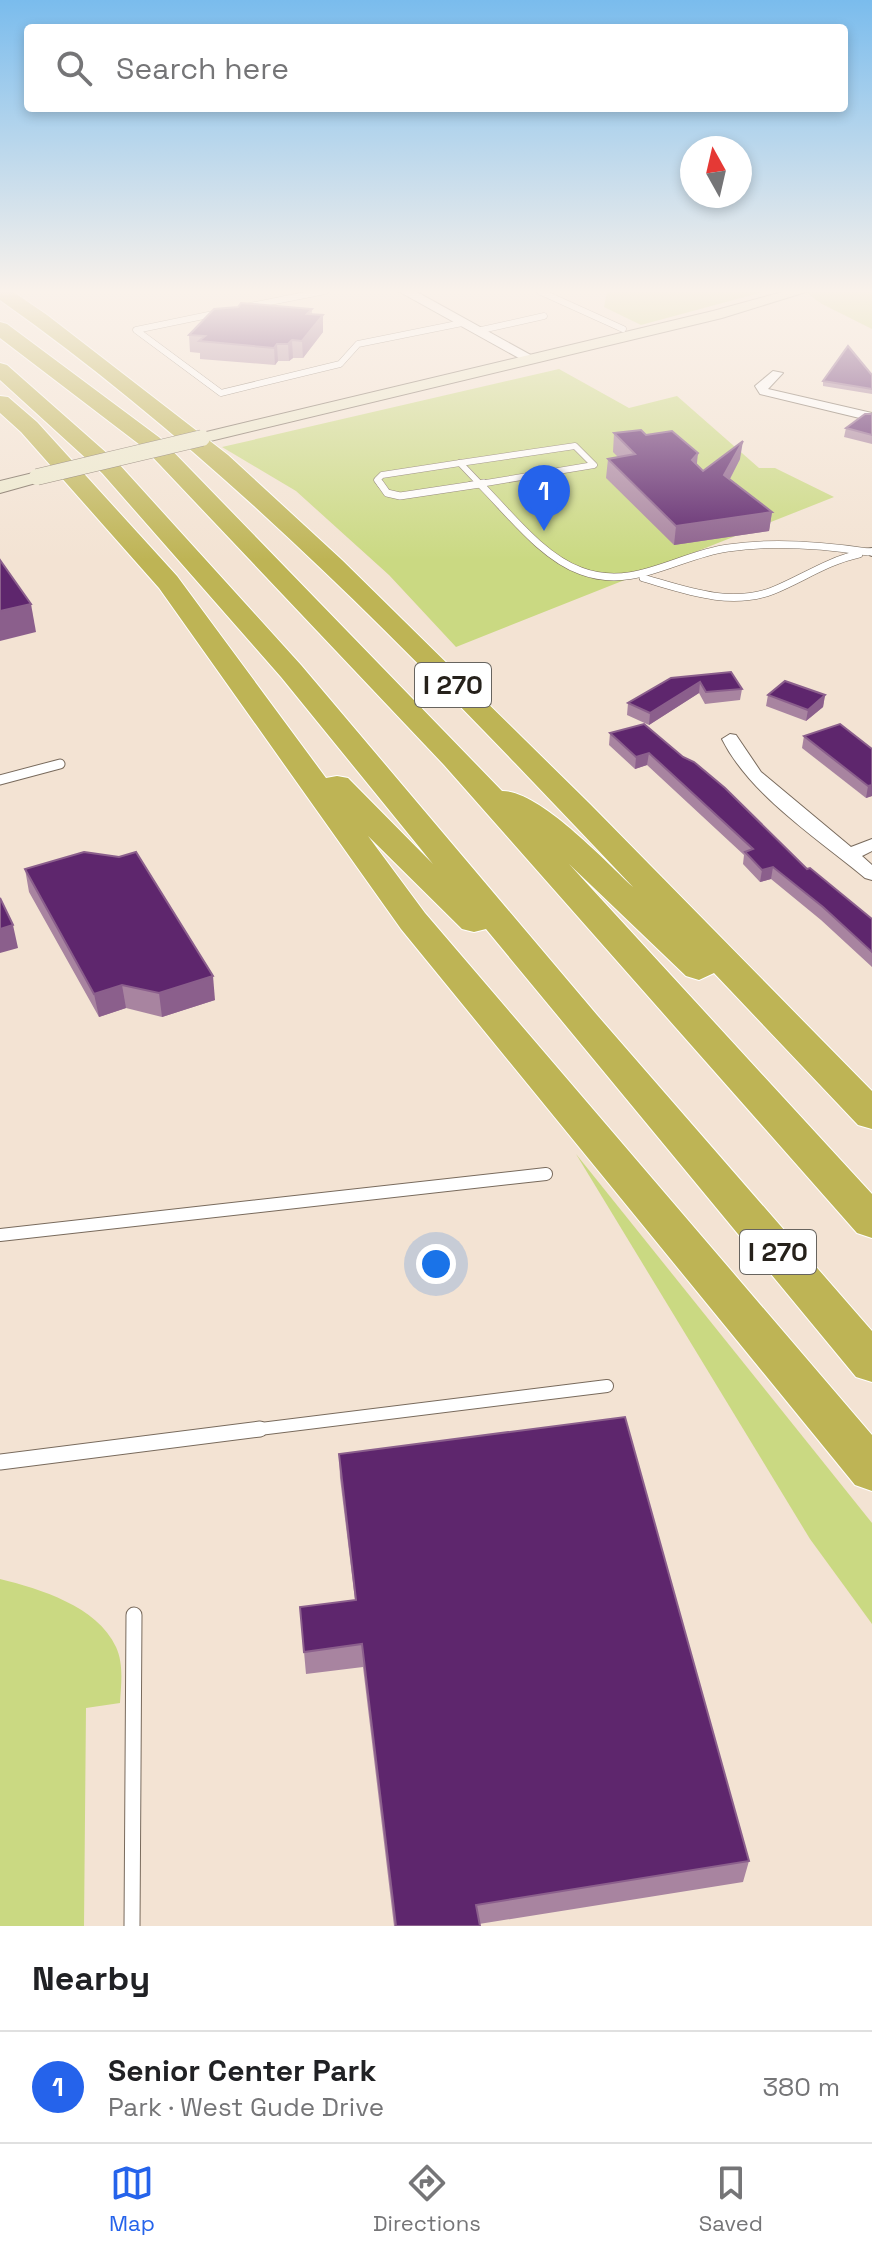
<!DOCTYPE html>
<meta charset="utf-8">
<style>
body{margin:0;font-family:"Space Grotesk",sans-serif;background:#f6f6f6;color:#202124}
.compass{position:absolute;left:680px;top:136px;width:72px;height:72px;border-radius:50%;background:#fff;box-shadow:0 4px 12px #0003;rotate:352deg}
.you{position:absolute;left:436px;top:1264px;width:28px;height:28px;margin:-20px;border:6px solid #fff;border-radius:50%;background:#1a73e8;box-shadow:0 0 0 12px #1a73e833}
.badge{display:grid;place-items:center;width:52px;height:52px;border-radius:50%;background:#2563eb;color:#fff;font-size:26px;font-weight:700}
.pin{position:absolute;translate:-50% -66px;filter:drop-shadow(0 2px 4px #0008)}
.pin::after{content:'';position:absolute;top:42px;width:28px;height:24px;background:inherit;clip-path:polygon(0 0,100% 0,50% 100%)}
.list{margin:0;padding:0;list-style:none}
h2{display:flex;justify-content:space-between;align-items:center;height:104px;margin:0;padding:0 32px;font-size:34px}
h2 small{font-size:26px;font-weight:400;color:#757577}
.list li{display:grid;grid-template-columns:52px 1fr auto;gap:24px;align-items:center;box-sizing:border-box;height:112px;padding:0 32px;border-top:2px solid #e0e0e0}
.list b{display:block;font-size:30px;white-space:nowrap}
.list p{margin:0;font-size:26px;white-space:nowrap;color:#757577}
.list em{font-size:26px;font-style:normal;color:#757577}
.icon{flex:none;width:44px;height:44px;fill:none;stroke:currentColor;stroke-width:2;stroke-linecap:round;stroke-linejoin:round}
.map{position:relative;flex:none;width:872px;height:1926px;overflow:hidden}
.search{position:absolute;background:#fff;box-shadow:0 4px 12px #0003;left:24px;right:24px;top:24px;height:88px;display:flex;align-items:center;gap:20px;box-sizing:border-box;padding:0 28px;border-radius:8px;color:#757577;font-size:30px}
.sheet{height:216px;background:#fff}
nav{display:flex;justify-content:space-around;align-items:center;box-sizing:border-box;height:112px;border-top:2px solid #e0e0e0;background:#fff;font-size:22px;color:#757577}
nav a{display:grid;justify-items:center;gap:4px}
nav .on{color:#2563eb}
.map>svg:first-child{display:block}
</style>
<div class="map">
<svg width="872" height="1926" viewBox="0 0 872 1926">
<rect width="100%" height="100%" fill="#f3e3d3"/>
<g fill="#cad982">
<path d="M607,291h160l-126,34 -37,-18z"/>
<path d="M804,291h68v38l-50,-25z"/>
<path d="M559,369l70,39 48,-12 82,72h16l59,29 -378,150 -67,-72 -93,-84 -74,-44z"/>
<path d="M576,1154l296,369v101l-62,-85z"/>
<path d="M0,1579c40,10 97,27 116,68 8,17 5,38 4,56l-34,5 -2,218h-84z"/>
</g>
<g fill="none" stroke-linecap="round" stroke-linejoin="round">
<defs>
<g id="service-far4">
<path d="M539,291l84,38"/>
<path d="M245,307l80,-16"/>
<path d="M218,313l-82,17 85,63 119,-29 18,-20 104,-21"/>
<path d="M477,331l67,-15"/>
<path d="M460,463l20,21"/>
<path d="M460,463l115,-17 19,19 -114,19"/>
<path d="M381,485l-4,-5 5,-5 78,-12"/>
<path d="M470,485l10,-1"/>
</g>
<g id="service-far3">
<path d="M380,483l7,10 13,3 80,-12"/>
<path d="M480,484c29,29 62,73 101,87 53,20 96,-16 147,-23 47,-7 94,-3 140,4"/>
<path d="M480,484l4,-1"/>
<path d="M643,578c42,12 86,29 129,13 30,-12 55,-30 87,-37"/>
</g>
<path id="service-far2" d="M0,780l60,-16"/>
<g id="service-far1">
<path d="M0,1235l546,-61"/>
<path d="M244,1431l363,-45"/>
</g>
<g id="service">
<path d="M0,1462l260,-33"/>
<path d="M132,1926l2,-311"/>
</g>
<g id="minor">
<path d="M773,371l10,2 -15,16 104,24v8l-112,-27 -5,-8z"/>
<path d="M872,548v8l-11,-4 2,-3z"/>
<path d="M730,734l6,1 25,37 90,75 21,-8v12l-10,5 10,9v15l-7,-2c-48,-40 -115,-83 -143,-139z"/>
</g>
<path id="tertiary" d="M398,291h17l123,68 -2,3h-10z"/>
<g id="secondary">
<path d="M786,291h23l-87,27 -520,125 -9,-5 9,-5 511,-122z"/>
<path d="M37,472l6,1 3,4 -3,4 -43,12v-12z"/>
</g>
<g id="motorway">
<path d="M0,291h12l35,24 181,140 114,105 248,244 282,287v38l-14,-4 -144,-152 -15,7 -13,-4 -117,-112 303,330v44l-15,-5 -413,-468 -300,-317 -144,-110v-16l7,2 153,114 342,353c37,-1 104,71 131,96 -198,-209 -398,-421 -633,-587z"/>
<path d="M0,363l7,2 111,98 183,202 296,350 275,316v51l-16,-5 -370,-448 -12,3 -12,-3 -94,-93 57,77 447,522v56l-17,-6 -454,-556 -242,-341 -138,-156 -21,-19v-17l8,1 29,25 140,154 149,202 11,-2 11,2 85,86 -152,-187 -179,-204 -102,-93z"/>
</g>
</defs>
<use href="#service-far4" stroke="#786a5c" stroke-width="7"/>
<use href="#service-far3" stroke="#786a5c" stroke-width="8"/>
<use href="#service-far2" stroke="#786a5c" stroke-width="11"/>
<use href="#service-far1" stroke="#786a5c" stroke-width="14"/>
<use href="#service" stroke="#786a5c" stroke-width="17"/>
<use href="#minor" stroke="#786a5c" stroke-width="2"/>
<use href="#tertiary" stroke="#786a5c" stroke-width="2"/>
<use href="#secondary" stroke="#786a5c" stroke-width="2"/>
<use href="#motorway" stroke="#fff" stroke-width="2"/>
<use href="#service-far4" stroke="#fff" stroke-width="6"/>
<use href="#service-far3" stroke="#fff" stroke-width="7"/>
<use href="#service-far2" stroke="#fff" stroke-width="9"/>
<use href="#service-far1" stroke="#fff" stroke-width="12"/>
<use href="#service" stroke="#fff" stroke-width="15"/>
<use href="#minor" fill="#fff" fill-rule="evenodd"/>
<use href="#tertiary" fill="#fff" fill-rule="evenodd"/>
<use href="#secondary" fill="#ece8cc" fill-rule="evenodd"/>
<use href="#motorway" fill="#beb455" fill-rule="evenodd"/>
<defs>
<path id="secondary-bridge" d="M37,477l165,-39"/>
</defs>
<use href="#secondary-bridge" stroke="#786a5c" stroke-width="17" stroke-linecap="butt"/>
<use href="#secondary-bridge" stroke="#ece8cc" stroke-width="16"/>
</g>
<g fill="#a884a0">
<path d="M312,309v6h11v17l-20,26h-10l-4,3h-11l-3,4 -75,-6v-6l-10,-1 -1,-17z"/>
<path d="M872,375v19l-49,-8v-5z"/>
<path d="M872,414v30l-28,-7 2,-9z"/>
<path d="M614,433l32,2 51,30 6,6 37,-12 -10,20 42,33 -3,19 -95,14 -68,-67 2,-19 10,-2 -5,-5z"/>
<path d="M671,678l71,11 -2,11 -35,4 -6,-11 -50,32 -22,-10 1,-12z"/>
<path d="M768,695h57l-2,12 -17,14 -40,-15z"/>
<path d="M644,724l163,145 65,50v48l-51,-47 -50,-41 -11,3 -17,-18 1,-9 -97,-90 -12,4 -26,-24 1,-12z"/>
<path d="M804,736l68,13v47l-6,2 -64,-50z"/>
<path d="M25,869l190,131 -53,17 -36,-9 -27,9 -70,-125z"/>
<path d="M339,1454l410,407 -6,21 -264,42 1,2h-86l-31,-259 -57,7 -6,-67 55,-7 -15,-122z"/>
</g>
<g fill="#8b5f8c">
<path d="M323,315v17l-20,26 -1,-17z"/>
<path d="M292,340l1,18 -4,3 -1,-17z"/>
<path d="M277,344l1,17 -3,4 -1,-17z"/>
<path d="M743,441l-3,18 -18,35 2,-19z"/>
<path d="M698,453l-2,19 -4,-12z"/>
<path d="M772,512l-3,19 -95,14 2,-19z"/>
<path d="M31,604l5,28 -36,9v-30z"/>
<path d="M700,682l-1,11 -50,32 1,-12z"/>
<path d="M825,695l-2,12 -17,14 2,-11z"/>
<path d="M649,753l-2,12 -12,4 1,-12z"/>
<path d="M872,785v11l-6,2 2,-12z"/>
<path d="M773,867l-2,12 -11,3 2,-12z"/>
<path d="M13,925l5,23 -18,5v-24z"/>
<path d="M213,976l2,24 -53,17 -3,-24z"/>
<path d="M122,985l4,23 -27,9 -5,-23z"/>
</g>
<g fill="#5e266d" stroke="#8b5f8c" stroke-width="2">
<path d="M241,303l71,6 -5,5 16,1 -21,26 -10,-1 -4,4h-11l-3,4 -75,-7 6,-5 -16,-1 25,-26 24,-2z"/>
<path d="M848,346l24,29v14l-49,-8z"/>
<path d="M865,414h7v21l-26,-7z"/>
<path d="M641,430l5,5 26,-4 26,22 -6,7 11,11 40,-30 -19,34 48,37 -96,14 -68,-67 27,-5 -21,-21z"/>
<path d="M0,560l31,44 -31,7z"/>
<path d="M731,672l11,17 -36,3 -6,-10 -50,31 -22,-10 43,-25z"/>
<path d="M785,681l40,14 -17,15 -40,-15z"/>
<path d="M644,724l39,33 11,5 31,26 82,81 3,-1 62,51v33l-49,-45 -50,-40 -11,3 -17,-18 8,-3 -104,-96 -13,4 -26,-24z"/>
<path d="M840,724l32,25v36l-4,1 -64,-50z"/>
<path d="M84,852l35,5 17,-5 77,124 -54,17 -37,-8 -28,9 -69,-125z"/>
<path d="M0,898l13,27 -13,4z"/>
<path d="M625,1417l124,444 -273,44 4,21h-84l-34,-282 -58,8 -4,-45 56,-7 -17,-146z"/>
</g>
<linearGradient id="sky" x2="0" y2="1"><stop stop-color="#7abced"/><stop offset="0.52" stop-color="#faf2eb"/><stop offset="1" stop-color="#faf2eb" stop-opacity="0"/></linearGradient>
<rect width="872" height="560" fill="url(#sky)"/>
<g text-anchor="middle" stroke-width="8" stroke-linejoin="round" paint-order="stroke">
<g fill="#fff" stroke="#67645f" stroke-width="2">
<rect x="415" y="663" width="76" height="44" rx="6"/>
<rect x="740" y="1230" width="76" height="44" rx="6"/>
</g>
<g font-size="26" font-weight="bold" fill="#26211b">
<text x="453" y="694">I 270</text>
<text x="778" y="1261">I 270</text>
</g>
</g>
</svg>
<svg class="compass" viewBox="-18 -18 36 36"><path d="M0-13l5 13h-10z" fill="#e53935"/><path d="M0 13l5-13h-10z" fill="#757577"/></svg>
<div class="you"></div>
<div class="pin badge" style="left:544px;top:531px">1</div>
<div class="search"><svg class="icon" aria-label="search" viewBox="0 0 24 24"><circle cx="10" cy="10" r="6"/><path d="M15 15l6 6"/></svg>Search here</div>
</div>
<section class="sheet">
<h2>Nearby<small></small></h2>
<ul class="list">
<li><span class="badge">1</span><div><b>Senior Center Park</b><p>Park · West Gude Drive</p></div><em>380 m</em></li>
</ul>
</section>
<nav>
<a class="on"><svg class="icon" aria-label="map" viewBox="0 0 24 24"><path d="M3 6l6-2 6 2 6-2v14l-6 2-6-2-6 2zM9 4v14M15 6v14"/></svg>Map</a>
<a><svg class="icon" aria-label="directions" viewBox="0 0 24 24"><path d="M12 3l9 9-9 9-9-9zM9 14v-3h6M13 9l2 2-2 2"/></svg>Directions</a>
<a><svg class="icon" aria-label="saved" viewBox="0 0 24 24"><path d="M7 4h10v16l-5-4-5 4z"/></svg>Saved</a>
</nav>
